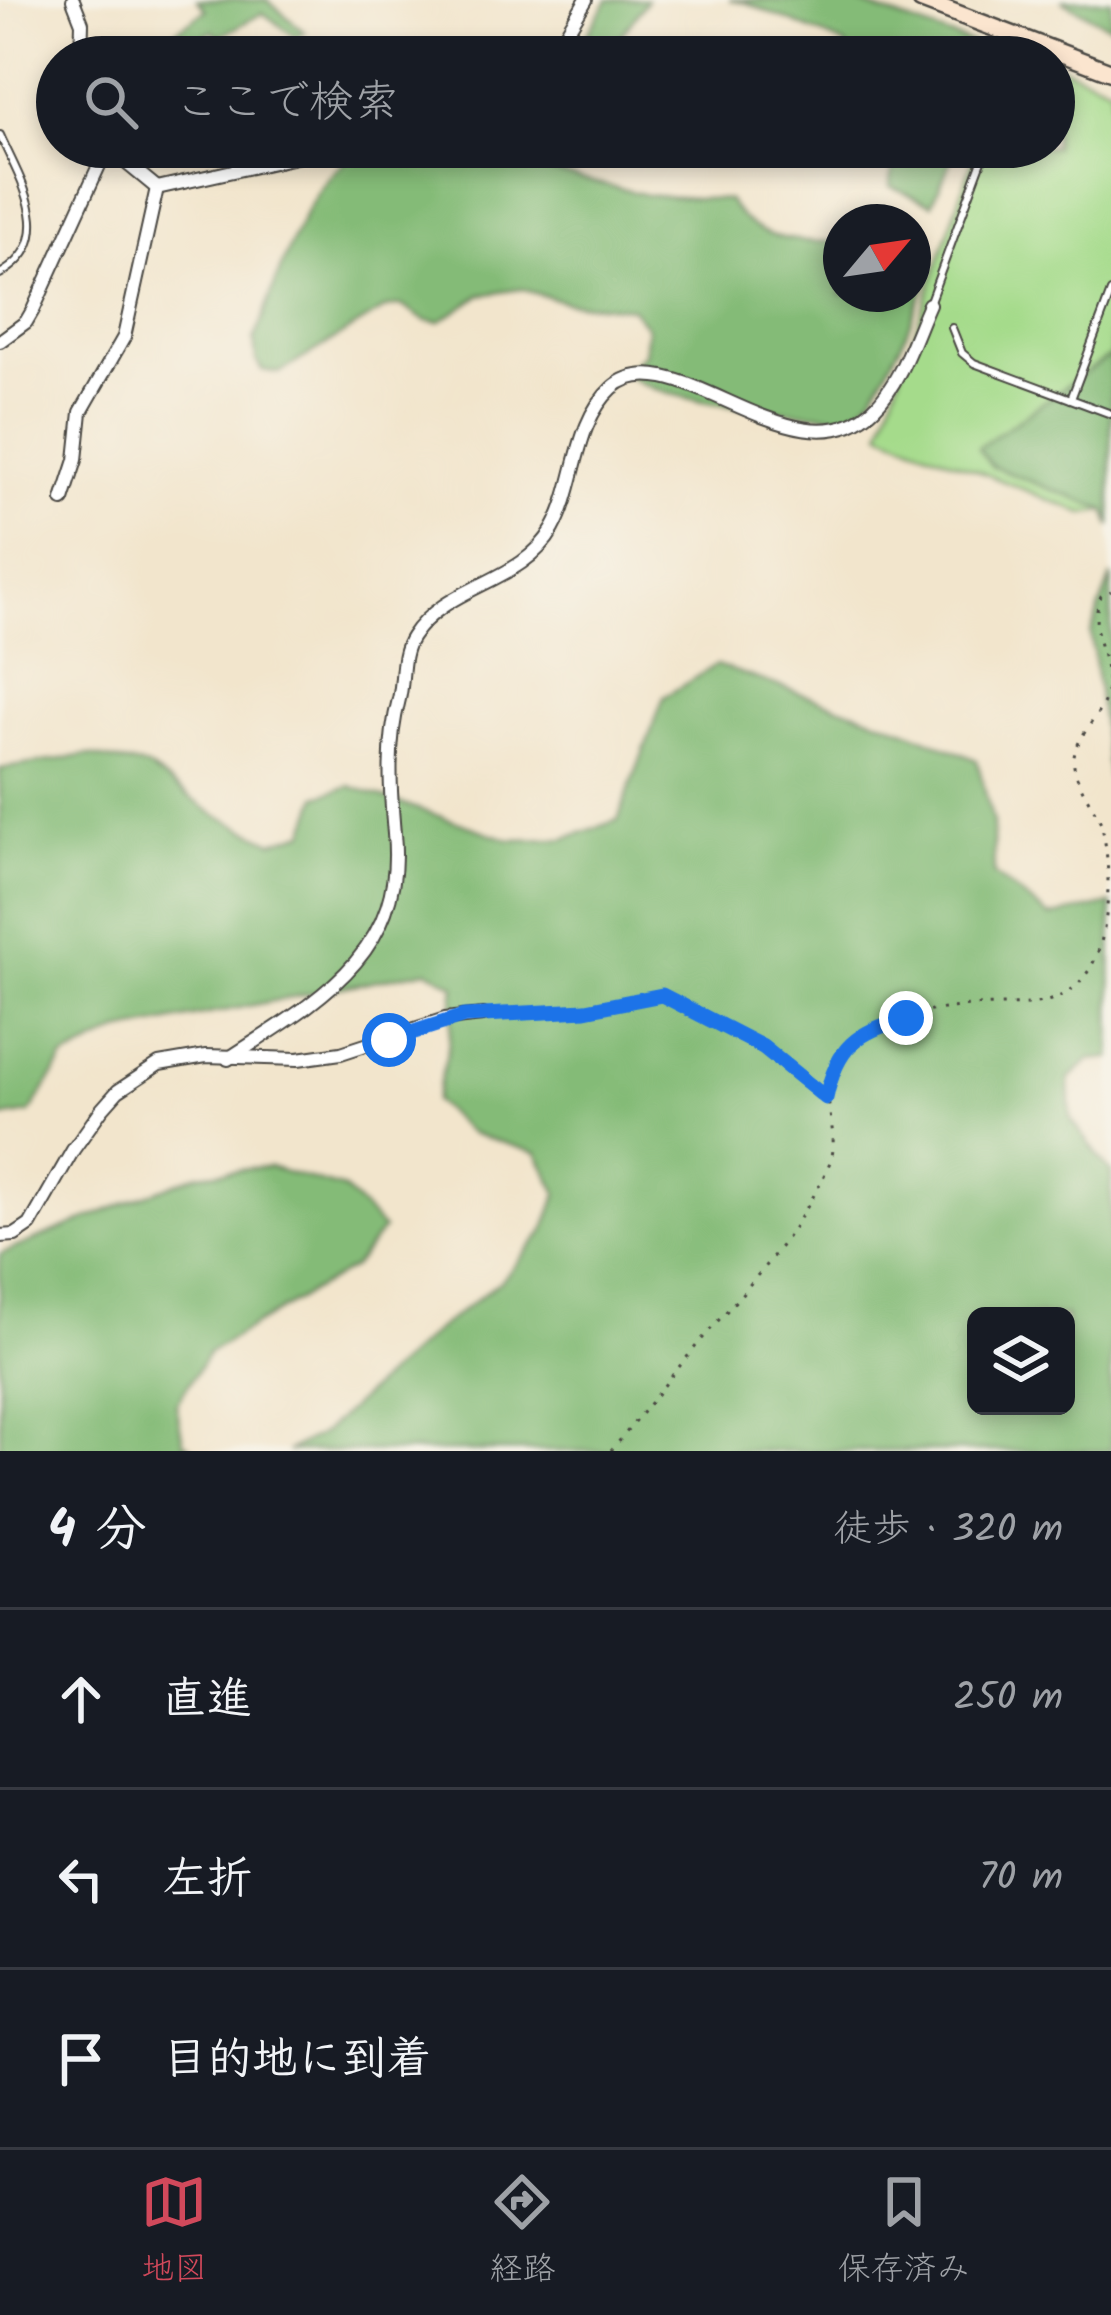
<!DOCTYPE html>
<html lang="ja">
<meta charset="utf-8">
<style>
body{margin:0;font-family:Kalam,"Klee One",sans-serif;background:#242831;color:#f1f3f6}
.controls{position:absolute;right:36px;bottom:36px;display:grid;overflow:hidden;border-radius:18px;box-shadow:0 6px 18px #0003}
.controls button{width:108px;height:108px;display:grid;place-items:center;padding:0;border:0;border-bottom:3px solid #363941;background:#171b24;color:#f1f3f6;font:60px sans-serif}
.compass{position:absolute;left:823px;top:204px;width:108px;height:108px;border-radius:50%;background:#171b24;box-shadow:0 6px 18px #0003;rotate:61deg}
.stop{position:absolute;width:36px;height:36px;margin:-27px;border:9px solid #1a73e8;border-radius:50%;background:#fff}
.stop.end{background:#1a73e8;border-color:#fff;box-shadow:0 3px 12px #0008}
.list{margin:0;padding:0;list-style:none}
h2{display:flex;justify-content:space-between;align-items:center;height:156px;margin:0;padding:0 48px;font-size:51px}
h2 small{font-size:39px;font-weight:400;color:#9ea1a6}
.list li{display:grid;grid-template-columns:78px 1fr auto;gap:36px;align-items:center;box-sizing:border-box;height:180px;padding:0 48px;border-top:3px solid #363941}
.list b{display:block;font-size:45px;white-space:nowrap}
.list em{font-size:39px;font-style:normal;color:#9ea1a6}
.icon{flex:none;width:66px;height:66px;fill:none;stroke:currentColor;stroke-width:2;stroke-linecap:round;stroke-linejoin:round}
.map{position:relative;flex:none;width:1111px;height:1451px;overflow:hidden}
.search{position:absolute;background:#171b24;box-shadow:0 6px 18px #0003;left:36px;right:36px;top:36px;height:132px;display:flex;align-items:center;gap:30px;box-sizing:border-box;padding:0 42px;border-radius:66px;color:#9ea1a6;font-size:45px}
.sheet{height:696px;background:#171b24}
nav{display:flex;justify-content:space-around;align-items:center;box-sizing:border-box;height:168px;border-top:3px solid #363941;background:#171b24;font-size:33px;color:#9ea1a6}
nav a{display:grid;justify-items:center;gap:6px}
nav .on{color:#d1495b}
.map>svg:first-child{display:block}
</style>
<div class="map">
<svg width="1111" height="1451" viewBox="0 0 1111 1451">
<rect width="100%" height="100%" fill="#f7f3e8"/>
<filter id="ink" filterUnits="userSpaceOnUse"><feTurbulence type="fractalNoise" baseFrequency=".00833" numOctaves="2"/><feDisplacementMap in="SourceGraphic" scale="24" xChannelSelector="R" yChannelSelector="G"/><feConvolveMatrix kernelMatrix="1 2 1 2 8 2 1 2 1" color-interpolation-filters="sRGB"/></filter>
<filter id="wash" filterUnits="userSpaceOnUse"><feTurbulence type="fractalNoise" baseFrequency=".004" numOctaves="4" result="noise"/><feDisplacementMap in="SourceGraphic" scale="48" xChannelSelector="R" yChannelSelector="G"/><feGaussianBlur stdDeviation="2.7" result="paint"/><feColorMatrix in="noise" values="0 0 0 0 0 0 0 0 0 0 0 0 0 0 0 0 0 1.4 0 .05"/><feComposite in="paint" operator="in"/></filter>
<g filter="url(#wash)">
<rect width="100%" height="100%" fill="#f2e5cc"/>
<path fill="#a5db8b" stroke="#68835b" stroke-width="3" d="M1054,64l57,23v423l-27,4 -203,-82 96,-285h77z"/>
<g fill="#84bb77" stroke="#587351" stroke-width="3" fill-rule="evenodd">
<path d="M197,0h70l38,32 -9,5 -33,-24 -44,24 -6,-6 -32,18 -7,-17 32,-22z"/>
<path d="M608,0h39l-42,57h-32z"/>
<path d="M729,0h120l152,54 -147,3 -10,-13 -97,-41z"/>
<path d="M1061,0h50v27z"/>
<path d="M375,147h159l10,23 103,25 81,5c27,43 67,41 113,42v52h72v-61l11,4 8,30 -29,73 -29,54 -23,23c-59,-7 -184,-9 -228,-45l21,-18 3,-27 -15,-19 -67,-6 -44,-13 -40,6 -42,27 -15,-2 -23,-15 -15,3 -107,65 -17,-3 -6,-11 -2,-19c24,-57 54,-179 121,-193z"/>
<path d="M897,147h60l-25,57 -42,-18z"/>
<path d="M1111,355v172l-6,-17 -114,-44 -13,-18z"/>
<path d="M1111,576v220l-20,-163z"/>
<path d="M716,665l176,59 85,36 16,63 1,52 56,42 61,-13v154l-21,2 -21,19 2,40 40,54v278h-824l37,-19 109,-99 70,-54 41,-47 14,-39 -21,-40 -68,-20 -34,-32 13,-52 7,-64 -28,-15 -308,62 -55,27 -34,54 -30,5v-349l87,-14 60,12 67,47 59,28 32,-10 13,-36 32,-10 160,54 54,-1 54,-19 46,-123zM976,1316h90v90h-90z"/>
<path d="M269,1167l75,22 39,40 -30,38 -144,85 -33,52 7,38 13,9h-196v-197l198,-80z"/>
</g>
</g>
<g filter="url(#ink)">
<g fill="none" stroke-linecap="round" stroke-linejoin="round">
<defs>
<g id="lane">
<path d="M1020,57l5,-14"/>
<path d="M0,135c20,46 61,105 0,139"/>
<path d="M930,301l57,-154"/>
<path d="M952,328l10,25 12,10 137,51"/>
<path d="M1071,399l40,-107"/>
</g>
<g id="street">
<path d="M73,0l9,23 -1,34"/>
<path d="M552,57l34,-57"/>
<path d="M107,147l50,41"/>
<path d="M157,188l183,-41"/>
<path d="M0,341l26,-19 7,-12 74,-162"/>
<path d="M63,500l13,-40 5,-48 43,-75 33,-149"/>
<path d="M228,1059c87,-57 178,-104 166,-225 -4,-46 -7,-90 5,-135 5,-20 1,-44 13,-62 34,-53 110,-53 141,-108 25,-45 20,-105 59,-141 61,-56 185,96 262,20 27,-26 40,-71 55,-104"/>
<path d="M0,1236l15,-1 15,-10 43,-75 29,-41 16,-18 41,-27 47,-8 92,3 43,-6 104,-34 38,-4"/>
</g>
<path id="secondary" d="M921,0l190,72"/>
</defs>
<use href="#lane" stroke="#494743" stroke-width="10"/>
<use href="#street" stroke="#494743" stroke-width="16"/>
<use href="#secondary" stroke="#494743" stroke-width="21"/>
<g stroke="#494743" stroke-width="3" stroke-dasharray="3 9" stroke-linecap="butt">
<path d="M497,1015l89,-5 77,-14 100,51 63,51"/>
<path d="M611,1451c29,-35 57,-71 86,-106 49,-57 103,-111 133,-183 13,-31 -20,-77 14,-113 27,-30 88,-40 127,-43 50,-4 98,10 125,-49 15,-37 15,-96 5,-134 -8,-18 -24,-38 -27,-57 -4,-26 28,-49 33,-73 4,-35 -21,-62 -6,-97l10,-5"/>
</g>
<use href="#lane" stroke="#fff" stroke-width="6"/>
<use href="#street" stroke="#fff" stroke-width="12"/>
<use href="#secondary" stroke="#fbe5cf" stroke-width="16"/>
</g>
</g>
<g fill="none" stroke-linecap="round" stroke-linejoin="round" filter="url(#ink)">
<path stroke="#1a73e8" stroke-width="15" d="M389,1040l75,-24 122,-6 76,-15 101,52 63,51c11,-52 30,-65 80,-80"/>
</g>
</svg>
<div class="controls">
<button><svg class="icon" aria-label="layers" viewBox="0 0 24 24"><path d="M12 4l9 5-9 5-9-5zM3 14l9 5 9-5"/></svg></button>
</div>
<svg class="compass" viewBox="-18 -18 36 36"><path d="M0-13l5 13h-10z" fill="#e53935"/><path d="M0 13l5-13h-10z" fill="#9ea1a6"/></svg>
<div class="stop" style="left:389px;top:1040px"></div>
<div class="stop end" style="left:906px;top:1018px"></div>
<div class="search"><svg class="icon" aria-label="search" viewBox="0 0 24 24"><circle cx="10" cy="10" r="6"/><path d="M15 15l6 6"/></svg>ここで検索</div>
</div>
<section class="sheet">
<h2>4 分<small>徒歩 · 320 m</small></h2>
<ul class="list">
<li><svg class="icon" aria-label="ahead" viewBox="0 0 24 24"><path d="M12 20V5M6 11l6-6 6 6"/></svg><div><b>直進</b></div><em>250 m</em></li>
<li><svg class="icon" aria-label="left" viewBox="0 0 24 24"><path d="M17 20v-9H6M10 6l-5 5 5 5"/></svg><div><b>左折</b></div><em>70 m</em></li>
<li><svg class="icon" aria-label="arrive" viewBox="0 0 24 24"><path d="M6 21V4h12l-3 4 3 4H6"/></svg><div><b>目的地に到着</b></div></li>
</ul>
</section>
<nav>
<a class="on"><svg class="icon" aria-label="map" viewBox="0 0 24 24"><path d="M3 6l6-2 6 2 6-2v14l-6 2-6-2-6 2zM9 4v14M15 6v14"/></svg>地図</a>
<a><svg class="icon" aria-label="directions" viewBox="0 0 24 24"><path d="M12 3l9 9-9 9-9-9zM9 14v-3h6M13 9l2 2-2 2"/></svg>経路</a>
<a><svg class="icon" aria-label="saved" viewBox="0 0 24 24"><path d="M7 4h10v16l-5-4-5 4z"/></svg>保存済み</a>
</nav>
